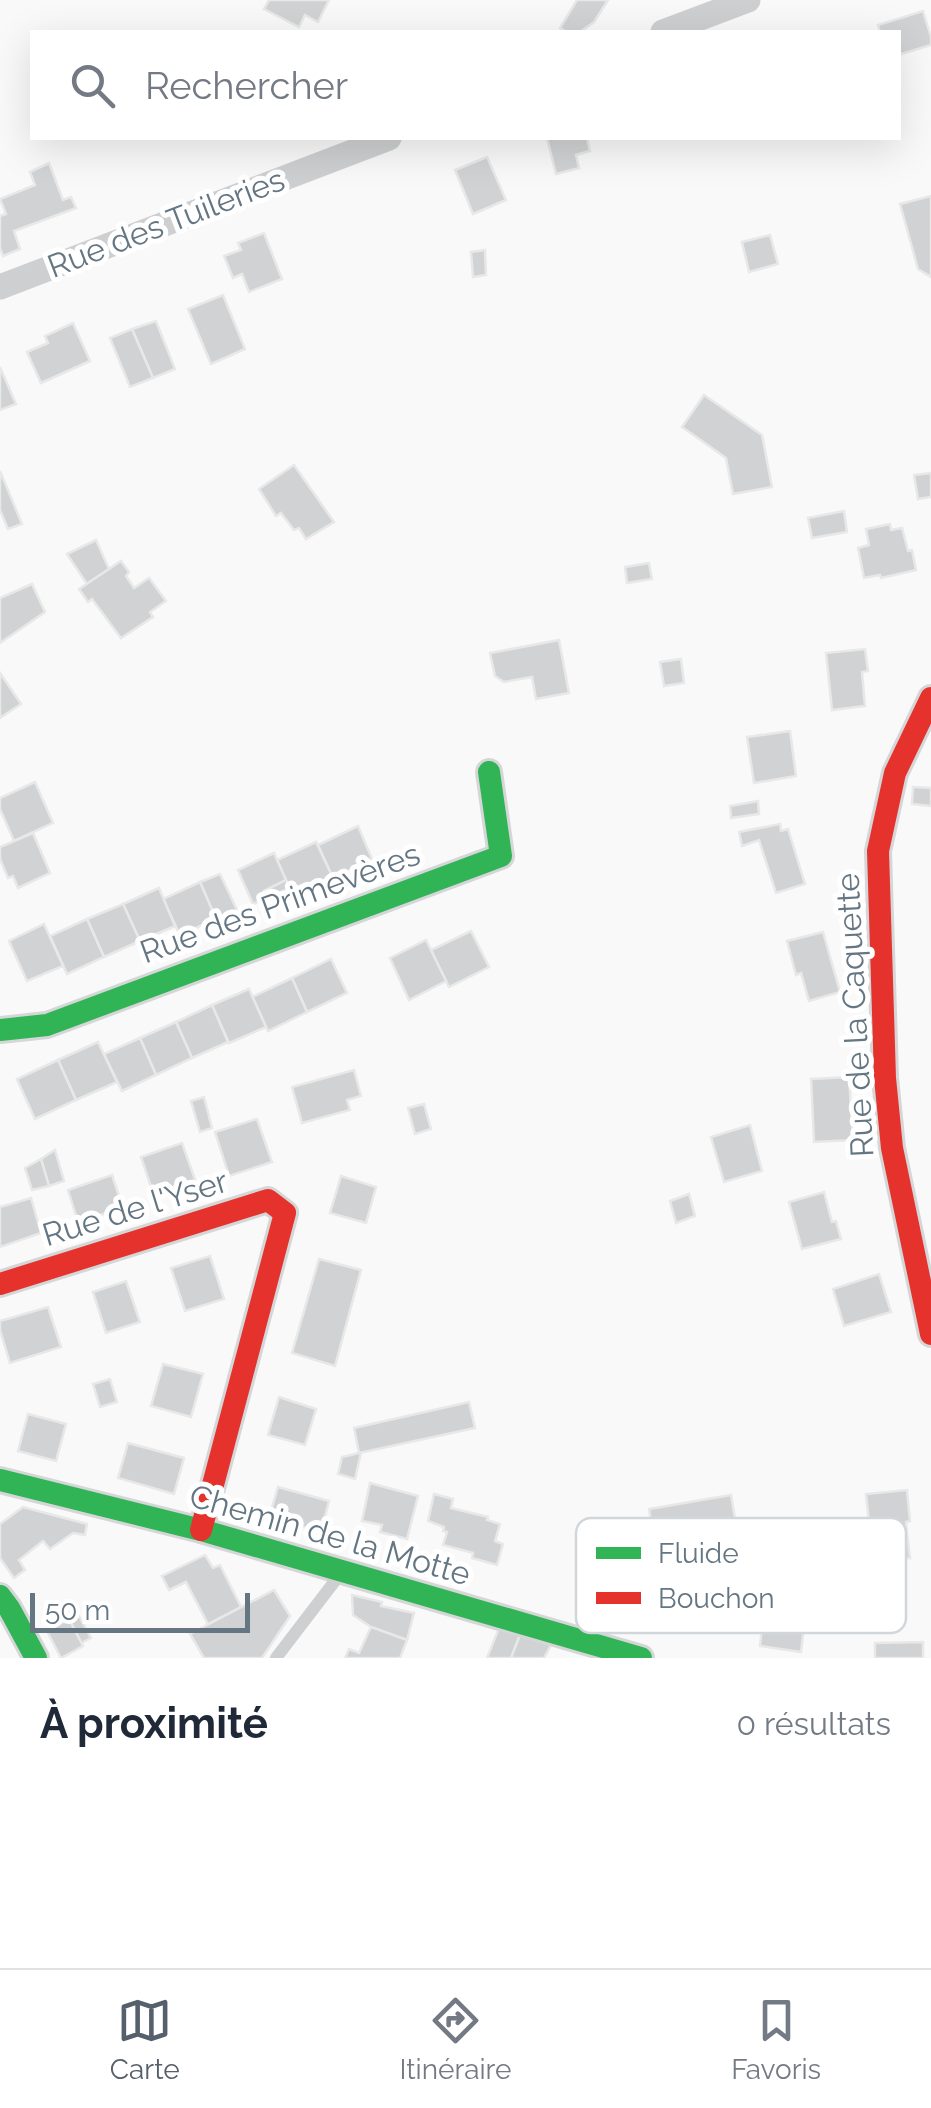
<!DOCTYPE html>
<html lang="fr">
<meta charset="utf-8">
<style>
body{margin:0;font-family:Raleway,sans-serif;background:#f6f6f7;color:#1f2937}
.scale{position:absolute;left:30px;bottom:25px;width:220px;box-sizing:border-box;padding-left:10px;border:5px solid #657683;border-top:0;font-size:28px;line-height:35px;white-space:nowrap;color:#657683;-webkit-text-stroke:8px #fff;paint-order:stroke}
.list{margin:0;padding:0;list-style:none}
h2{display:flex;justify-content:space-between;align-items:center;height:130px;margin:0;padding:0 40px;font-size:42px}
h2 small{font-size:32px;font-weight:400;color:#747a83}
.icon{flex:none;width:55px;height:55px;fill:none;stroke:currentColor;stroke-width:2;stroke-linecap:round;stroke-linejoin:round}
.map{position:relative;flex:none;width:931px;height:1658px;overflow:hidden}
.search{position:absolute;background:#fff;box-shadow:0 10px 40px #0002;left:30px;right:30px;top:30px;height:110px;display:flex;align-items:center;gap:25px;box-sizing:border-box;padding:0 35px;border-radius:0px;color:#747a83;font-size:38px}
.sheet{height:310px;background:#fff}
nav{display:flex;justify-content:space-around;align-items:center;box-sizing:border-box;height:140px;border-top:2px solid #e0e1e3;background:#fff;font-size:28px;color:#747a83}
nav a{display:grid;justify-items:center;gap:5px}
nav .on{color:#56606c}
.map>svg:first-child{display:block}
</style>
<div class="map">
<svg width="931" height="1658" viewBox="0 0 931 1658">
<rect width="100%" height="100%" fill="#f9f9f9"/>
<g fill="#d0d2d3" stroke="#e8e8e8" stroke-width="2.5">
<path d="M269,0h60l-11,22 -13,-7 -6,12 -35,-18z"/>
<path d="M577,0h31l-14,22 -14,10h-13l-7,-4z"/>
<path d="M923,11l8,26v8l-33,10v-23h-18l-2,-7z"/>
<path d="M547,138h40l3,13 -14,4 3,13 -23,6z"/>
<path d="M487,157l19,43 -33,14 -18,-44z"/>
<path d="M49,163l14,37 8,-3 5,11 -62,23 6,18 -17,7 -3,-8v-32l6,-2 -6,-15 35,-14 -5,-13z"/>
<path d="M931,196v81l-13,-8 -18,-65z"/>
<path d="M264,233l18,46 -33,13 -7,-18 -9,4 -9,-22 17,-6 -3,-7z"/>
<path d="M770,235l8,29 -29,8 -7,-30z"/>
<path d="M485,250l1,25 -13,2 -2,-25z"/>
<path d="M223,295l22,54 -34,15 -23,-55z"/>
<path d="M156,321l19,48 -22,9 -21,-49z"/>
<path d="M73,323l17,38 -49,22 -14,-31 21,-9 -3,-7z"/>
<path d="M132,329l21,49 -23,9 -20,-49z"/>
<path d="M0,367l16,37 -16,6z"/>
<path d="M704,395l58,40 10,52 -39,7 -7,-36 -44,-31z"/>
<path d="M294,465l40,57 -28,17 -7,-11 -5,2 -13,-17 -5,3 -17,-27z"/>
<path d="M0,471l22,53 -14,5 -8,-19z"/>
<path d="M931,473v24l-13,2 -4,-24z"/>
<path d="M844,511l3,21 -35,6 -4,-20z"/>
<path d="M890,524l1,6 11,-2 6,23 4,-1 4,20 -35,8 -1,-3 -16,3 -6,-30 11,-3 -3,-16z"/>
<path d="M96,540l13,29 -22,15 -20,-30z"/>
<path d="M121,561l8,11 -3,4 8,12 15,-10 17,23 -16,11 3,5 -32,21 -29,-39 -4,3 -9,-13z"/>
<path d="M649,563l3,16 -25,4 -2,-16z"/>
<path d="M32,584l13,28 -45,31v-45z"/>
<path d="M559,640l10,53 -33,6 -4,-22 -28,5 -9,-6 -5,-23z"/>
<path d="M865,649l3,22 -6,1 3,34 -33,4 -6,-57z"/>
<path d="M681,659l3,24 -20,3 -4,-24z"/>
<path d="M0,673l21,31 -21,14z"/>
<path d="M790,731l6,45 -42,7 -7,-46z"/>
<path d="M35,782l18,41 -39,18 -14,-32v-11z"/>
<path d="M913,787l18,1v18l-19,-2z"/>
<path d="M758,801l1,13 -28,4 -1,-12z"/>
<path d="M780,824l1,7 7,-2 17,55 -29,9 -17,-53 -17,6 -3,-14z"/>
<path d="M358,826l14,33 -39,19 -15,-33z"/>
<path d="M33,833l17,40 -32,15 -5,-12 -5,2 -8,-19v-12z"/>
<path d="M316,842l17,36 -40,18 -16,-36z"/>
<path d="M274,853l12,27 -22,11 3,7 -14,6 -15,-34z"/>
<path d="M220,874l17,36 -21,9 -16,-37z"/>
<path d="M286,880l4,8 -23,10 -3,-7z"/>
<path d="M200,882l16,37 -36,16 -17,-36z"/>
<path d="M159,888l16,38 -35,15 -17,-37z"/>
<path d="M123,904l17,37 -36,16 -17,-38z"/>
<path d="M87,919l17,38 -37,17 -17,-38z"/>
<path d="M44,924l19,42 -36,15 -18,-40z"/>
<path d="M471,931l18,36 -40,20 -18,-37z"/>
<path d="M823,932l17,60 -31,9 -8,-28 -5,2 -9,-34z"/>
<path d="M426,940l20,41 -37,19 -19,-42z"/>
<path d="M331,959l16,34 -40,19 -15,-34z"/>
<path d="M292,978l15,34 -39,19 -16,-34z"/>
<path d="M249,989l17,38 -37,16 -17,-38z"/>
<path d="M212,1005l16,37 -36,16 -16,-36z"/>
<path d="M176,1022l16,36 -36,17 -16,-37z"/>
<path d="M140,1038l16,37 -34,16 -18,-37z"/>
<path d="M98,1042l19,40 -41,18 -18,-40z"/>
<path d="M58,1060l18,40 -41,19 -18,-40z"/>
<path d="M354,1070l7,26 -14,4 3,10 -48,13 -10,-36z"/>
<path d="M849,1077l4,63 -39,2 -3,-63z"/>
<path d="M204,1097l8,31 -12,4 -9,-31z"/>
<path d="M424,1104l7,25 -16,5 -7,-26z"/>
<path d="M257,1119l15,43 -43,14 -14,-44z"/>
<path d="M750,1125l12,46 -38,11 -13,-45z"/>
<path d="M182,1143l15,42 -42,14 -14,-42z"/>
<path d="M55,1150l9,31 -15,5 -8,-27z"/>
<path d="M41,1159l8,27 -17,4 -7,-22z"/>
<path d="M112,1175l11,33 -45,14 -10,-32z"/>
<path d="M341,1176l35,11 -10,36 -36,-10z"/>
<path d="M824,1192l8,30 4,-1 5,18 -39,10 -13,-47z"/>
<path d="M689,1194l6,22 -19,7 -6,-22z"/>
<path d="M31,1198l10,35 -41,14v-40z"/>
<path d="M210,1256l14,43 -39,12 -14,-43z"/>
<path d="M319,1259l42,11 -26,96 -43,-13z"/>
<path d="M879,1274l12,38 -47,14 -11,-37z"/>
<path d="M126,1281l14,41 -34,11 -13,-41z"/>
<path d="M48,1307l13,40 -51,16 -10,-33v-9z"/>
<path d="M163,1364l40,10 -12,43 -40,-11z"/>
<path d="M110,1379l7,23 -17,5 -7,-23z"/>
<path d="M279,1397l37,12 -11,36 -37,-10z"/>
<path d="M469,1402l6,26 -116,25 -5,-25z"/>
<path d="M28,1414l38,10 -10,37 -38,-10z"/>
<path d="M128,1443l56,15 -10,36 -56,-16z"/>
<path d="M359,1453h2l-6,26 -17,-5 4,-17z"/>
<path d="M370,1483l48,13 -11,43 -27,-7 2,-7 -20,-4z"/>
<path d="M278,1487l51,14 -8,31 -52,-14z"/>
<path d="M907,1490l3,31 -4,1 2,20 -12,1 2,16 -25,3 -7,-68z"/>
<path d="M434,1494l19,5 -2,9 37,9 -1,3 13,4 -5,17 8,3 -6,21 -25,-7 1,-5 -30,-8 4,-13 -4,-1 1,-4 -16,-6z"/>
<path d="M731,1495l13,77 -31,5 -3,-17 -9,1 -4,-24 -42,7 -6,-35z"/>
<path d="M23,1507l64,17 -2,11 -12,-2 -23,16 -7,-8 -24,19 6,10 -11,8 -14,-20v-34z"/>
<path d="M908,1542l2,16 -12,1 -2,-16z"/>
<path d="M205,1555l8,13 7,-3 21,42 -33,17 -22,-42 -17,8 -7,-14z"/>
<path d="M274,1590l16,26 -28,42h-58l-14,-24z"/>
<path d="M352,1595l30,7 -1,4 33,7 -7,27 -36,-13 -18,-12z"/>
<path d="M764,1607l42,4 -5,41 -41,-6z"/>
<path d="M78,1614l13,24 -10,5 -12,-24z"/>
<path d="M69,1619l14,27 -22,12 -14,-27z"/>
<path d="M371,1627l36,13 -7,18h-55l4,-9 10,4z"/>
<path d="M499,1628l21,7 -9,23h-24z"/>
<path d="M520,1635l31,10 -7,13h-33z"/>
<path d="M923,1642v16h-48v-15z"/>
</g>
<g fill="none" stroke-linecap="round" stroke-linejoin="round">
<defs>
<g id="fast">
<path d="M0,1030l47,-5 454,-169 -12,-84"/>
<path d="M0,1480l201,50 440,128"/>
<path d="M0,1596l9,12 27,50"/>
</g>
<g id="jam">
<path d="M931,698l-36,75 -17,78 7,227 7,70 39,186"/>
<path d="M0,1284l268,-84 17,13 -84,317"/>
</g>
</defs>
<use href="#fast" stroke="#d5d6d7" stroke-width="28"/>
<use href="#jam" stroke="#d5d6d7" stroke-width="28"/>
<path stroke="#cecfd0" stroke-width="12" d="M276,1658l65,-85"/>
<g stroke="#cecfd0" stroke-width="25">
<path d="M663,32l85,-32"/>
<path d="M0,287l389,-149"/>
</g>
<use href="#fast" stroke="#30b455" stroke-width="22"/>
<use href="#jam" stroke="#e5322d" stroke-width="22"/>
</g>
<g text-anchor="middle" stroke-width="10" stroke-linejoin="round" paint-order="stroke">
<g font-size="32" fill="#657683" stroke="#fff">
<text transform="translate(166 223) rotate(-21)" y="11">Rue des Tuileries</text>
<text transform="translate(280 903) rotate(-20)" y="11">Rue des Primevères</text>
<text transform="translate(855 1015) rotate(-93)" y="11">Rue de la Caquette</text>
<text transform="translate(135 1208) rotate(-17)" y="11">Rue de l'Yser</text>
<text transform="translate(330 1535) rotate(16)" y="11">Chemin de la Motte</text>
</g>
</g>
<rect x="576" y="1518" width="330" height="115" rx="15" fill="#fff" stroke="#d1d6da" stroke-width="2.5"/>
<rect x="596" y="1547" width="45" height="12" fill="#30b455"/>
<rect x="596" y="1592" width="45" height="12" fill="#e5322d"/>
<g font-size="28" fill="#657683">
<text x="658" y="1563">Fluide</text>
<text x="658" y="1608">Bouchon</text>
</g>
</svg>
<div class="scale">50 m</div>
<div class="search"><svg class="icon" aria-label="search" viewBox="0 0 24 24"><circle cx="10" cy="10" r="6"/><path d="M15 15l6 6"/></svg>Rechercher</div>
</div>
<section class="sheet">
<h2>À proximité<small>0 résultats</small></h2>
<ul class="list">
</ul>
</section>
<nav>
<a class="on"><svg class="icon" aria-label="map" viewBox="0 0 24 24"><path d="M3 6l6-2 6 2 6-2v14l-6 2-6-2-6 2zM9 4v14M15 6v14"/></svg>Carte</a>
<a><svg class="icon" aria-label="directions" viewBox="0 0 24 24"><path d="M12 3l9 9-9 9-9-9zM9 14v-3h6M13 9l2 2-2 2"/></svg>Itinéraire</a>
<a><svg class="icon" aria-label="saved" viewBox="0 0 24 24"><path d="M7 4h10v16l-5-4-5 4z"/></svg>Favoris</a>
</nav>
